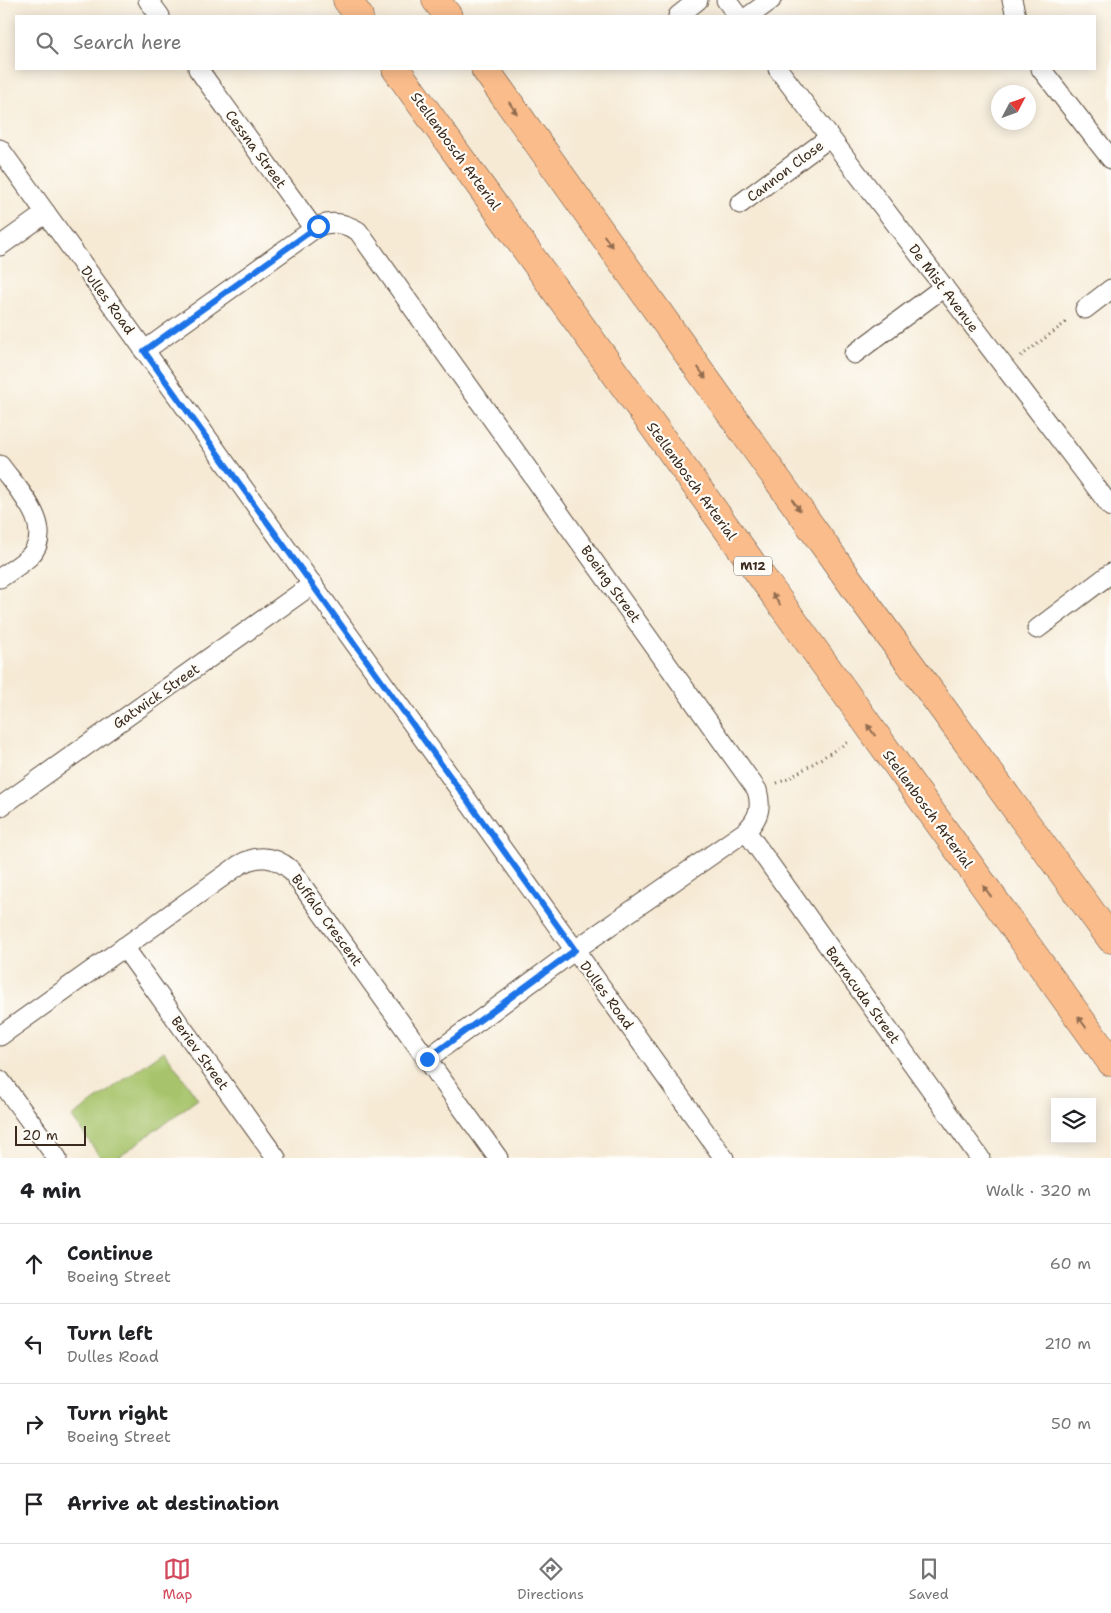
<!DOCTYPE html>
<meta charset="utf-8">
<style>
body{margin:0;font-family:"Shantell Sans",sans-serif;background:#f6f6f6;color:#202124}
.controls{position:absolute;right:15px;bottom:15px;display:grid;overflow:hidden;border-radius:0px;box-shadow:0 2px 12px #0003}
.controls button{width:45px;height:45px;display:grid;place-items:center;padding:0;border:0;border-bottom:1px solid #e0e0e0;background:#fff;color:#202124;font:25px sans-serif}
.compass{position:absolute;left:991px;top:85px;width:45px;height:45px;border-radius:50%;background:#fff;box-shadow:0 2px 12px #0003;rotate:49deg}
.scale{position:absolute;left:15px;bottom:12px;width:71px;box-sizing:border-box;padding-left:5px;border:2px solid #3b2a1e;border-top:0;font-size:14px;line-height:18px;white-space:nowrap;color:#3b2a1e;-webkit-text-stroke:4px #fdfcf7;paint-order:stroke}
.stop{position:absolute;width:15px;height:15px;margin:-11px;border:4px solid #1a73e8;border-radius:50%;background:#fff}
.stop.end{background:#1a73e8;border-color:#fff;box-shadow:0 1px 5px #0008}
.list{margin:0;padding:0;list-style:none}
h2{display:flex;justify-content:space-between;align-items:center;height:65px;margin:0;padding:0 20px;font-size:21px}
h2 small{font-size:16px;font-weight:400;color:#757577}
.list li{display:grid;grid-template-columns:32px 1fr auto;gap:15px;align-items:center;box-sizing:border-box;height:80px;padding:0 20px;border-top:1px solid #e0e0e0}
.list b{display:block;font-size:19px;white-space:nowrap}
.list p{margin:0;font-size:16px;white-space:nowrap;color:#757577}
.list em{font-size:16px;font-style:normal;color:#757577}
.icon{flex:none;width:28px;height:28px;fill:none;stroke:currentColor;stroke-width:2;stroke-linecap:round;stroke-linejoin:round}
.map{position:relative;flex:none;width:1111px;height:1158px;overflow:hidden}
.search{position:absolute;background:#fff;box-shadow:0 2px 12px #0003;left:15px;right:15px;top:15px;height:55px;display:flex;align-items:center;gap:12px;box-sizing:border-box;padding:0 18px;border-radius:0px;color:#757577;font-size:19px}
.sheet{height:385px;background:#fff}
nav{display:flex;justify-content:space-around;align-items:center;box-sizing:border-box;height:70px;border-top:1px solid #e0e0e0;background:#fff;font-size:14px;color:#757577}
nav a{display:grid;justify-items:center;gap:2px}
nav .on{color:#d1495b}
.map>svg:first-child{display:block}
</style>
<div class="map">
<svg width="1111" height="1158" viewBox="0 0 1111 1158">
<rect width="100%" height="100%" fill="#fdfcf7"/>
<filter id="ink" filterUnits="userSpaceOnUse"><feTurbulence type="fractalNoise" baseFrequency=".02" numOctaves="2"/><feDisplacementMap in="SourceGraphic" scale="10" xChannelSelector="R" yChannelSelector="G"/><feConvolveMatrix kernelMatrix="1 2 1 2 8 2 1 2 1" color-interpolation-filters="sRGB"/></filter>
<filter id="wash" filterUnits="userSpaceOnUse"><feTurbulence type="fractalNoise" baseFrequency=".0096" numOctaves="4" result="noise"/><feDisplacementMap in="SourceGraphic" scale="20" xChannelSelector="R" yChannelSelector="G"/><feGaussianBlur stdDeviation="1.12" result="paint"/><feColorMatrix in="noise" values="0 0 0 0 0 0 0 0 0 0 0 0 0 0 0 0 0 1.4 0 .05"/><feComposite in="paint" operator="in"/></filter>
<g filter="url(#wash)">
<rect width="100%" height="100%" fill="#f6ead5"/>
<path fill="#a7c46c" stroke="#717745" d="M164,1051l34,48 -81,59h-16l-29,-41z"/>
</g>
<g filter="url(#ink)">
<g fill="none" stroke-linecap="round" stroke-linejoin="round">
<defs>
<g id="street">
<path d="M148,0l12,16"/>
<path d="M726,0l12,16"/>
<path d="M1012,0l4,16"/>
<path d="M678,16l20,-16"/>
<path d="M749,16l22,-16"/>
<path d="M198,69l116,160"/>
<path d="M778,69l333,438"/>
<path d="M1041,69l70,90"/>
<path d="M0,149l724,1009"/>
<path d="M740,204l90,-67"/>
<path d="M0,246l46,-33"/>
<path d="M1085,309l26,-20"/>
<path d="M144,351l174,-125c15,-5 26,-3 40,5l399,559c5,17 2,28 -11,41l-171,119 -148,109"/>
<path d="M854,354l90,-67"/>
<path d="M0,465c17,24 58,63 29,92 -9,8 -20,15 -29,21"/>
<path d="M1037,629l74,-56"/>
<path d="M0,807l313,-223"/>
<path d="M746,831l234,327"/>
<path d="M124,947l152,211"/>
<path d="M0,1036l239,-171c19,-11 36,-9 52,5l207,288"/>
<path d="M0,1080l57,78"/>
</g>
<g id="primary">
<path d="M347,0l12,16"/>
<path d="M436,0l12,16"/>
<path d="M396,69l715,993"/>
<path d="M485,69l374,525 252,345"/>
</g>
</defs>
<use href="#street" stroke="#574739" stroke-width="21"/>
<use href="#primary" stroke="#574739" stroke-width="29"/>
<g stroke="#574739" stroke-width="3" stroke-dasharray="1 4" stroke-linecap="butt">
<path d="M1021,356l47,-35"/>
<path d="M777,783l11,-4 60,-37"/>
</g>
<use href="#street" stroke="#fff" stroke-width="19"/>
<use href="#primary" stroke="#fabc8b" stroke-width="28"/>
</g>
<defs><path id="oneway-solid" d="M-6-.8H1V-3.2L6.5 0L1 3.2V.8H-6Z" transform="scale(1.25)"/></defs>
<g fill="#916c4f">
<use href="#oneway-solid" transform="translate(513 108) rotate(55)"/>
<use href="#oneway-solid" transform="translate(608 241) rotate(55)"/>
<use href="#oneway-solid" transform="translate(702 373) rotate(55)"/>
<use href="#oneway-solid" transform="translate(796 505) rotate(55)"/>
<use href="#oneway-solid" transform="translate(776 599) rotate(-126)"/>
<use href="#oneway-solid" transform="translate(871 730) rotate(-126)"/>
<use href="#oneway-solid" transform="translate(987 891) rotate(-126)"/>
<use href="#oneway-solid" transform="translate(1082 1022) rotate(-126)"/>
</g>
</g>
<g fill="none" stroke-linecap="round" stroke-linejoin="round" filter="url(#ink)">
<path stroke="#1a73e8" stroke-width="6" d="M318,226l-174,125 431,599 -148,109"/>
</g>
<g text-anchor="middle" stroke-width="4.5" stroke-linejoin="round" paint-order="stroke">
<rect fill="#fdfcf7" stroke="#75695f" stroke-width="1" x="734" y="556.5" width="38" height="19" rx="4"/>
<g font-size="12" font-weight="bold" fill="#3b2a1e">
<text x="753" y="570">M12</text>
</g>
<g font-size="14" fill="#3b2a1e" stroke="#fdfcf7">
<text transform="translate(256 149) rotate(54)" y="5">Cessna Street</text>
<text transform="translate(456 151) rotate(54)" y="5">Stellenbosch Arterial</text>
<text transform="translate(785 171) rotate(-37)" y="5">Cannon Close</text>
<text transform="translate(944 288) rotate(53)" y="5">De Mist Avenue</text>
<text transform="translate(108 300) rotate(54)" y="5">Dulles Road</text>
<text transform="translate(692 481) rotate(54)" y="5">Stellenbosch Arterial</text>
<text transform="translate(611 584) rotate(54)" y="5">Boeing Street</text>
<text transform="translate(156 696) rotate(-35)" y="5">Gatwick Street</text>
<text transform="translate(928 809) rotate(54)" y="5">Stellenbosch Arterial</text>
<text transform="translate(327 920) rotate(54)" y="5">Buffalo Crescent</text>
<text transform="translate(607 995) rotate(54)" y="5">Dulles Road</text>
<text transform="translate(863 995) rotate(54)" y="5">Barracuda Street</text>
<text transform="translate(200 1053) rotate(54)" y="5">Beriev Street</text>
</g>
</g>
</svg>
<div class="controls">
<button><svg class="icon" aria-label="layers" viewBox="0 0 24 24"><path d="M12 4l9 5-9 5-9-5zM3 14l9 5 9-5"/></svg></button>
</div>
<svg class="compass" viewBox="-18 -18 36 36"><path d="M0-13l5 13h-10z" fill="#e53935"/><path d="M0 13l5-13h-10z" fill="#757577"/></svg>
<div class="scale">20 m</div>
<div class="stop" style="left:318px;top:226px"></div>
<div class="stop end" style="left:427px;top:1059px"></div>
<div class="search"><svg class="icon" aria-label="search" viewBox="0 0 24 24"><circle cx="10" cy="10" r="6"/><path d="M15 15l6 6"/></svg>Search here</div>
</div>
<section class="sheet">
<h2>4 min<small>Walk · 320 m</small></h2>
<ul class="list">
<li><svg class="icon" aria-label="ahead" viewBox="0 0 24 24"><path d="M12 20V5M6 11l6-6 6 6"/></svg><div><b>Continue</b><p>Boeing Street</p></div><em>60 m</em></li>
<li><svg class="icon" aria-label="left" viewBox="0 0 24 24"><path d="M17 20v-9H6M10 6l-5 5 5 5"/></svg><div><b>Turn left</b><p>Dulles Road</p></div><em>210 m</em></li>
<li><svg class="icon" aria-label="right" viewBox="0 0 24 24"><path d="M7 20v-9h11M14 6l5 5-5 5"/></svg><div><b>Turn right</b><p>Boeing Street</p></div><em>50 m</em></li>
<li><svg class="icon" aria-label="arrive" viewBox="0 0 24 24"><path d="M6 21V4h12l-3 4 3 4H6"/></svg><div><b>Arrive at destination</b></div></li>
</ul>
</section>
<nav>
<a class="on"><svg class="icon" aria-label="map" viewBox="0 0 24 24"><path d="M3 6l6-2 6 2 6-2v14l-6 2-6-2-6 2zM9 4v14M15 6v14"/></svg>Map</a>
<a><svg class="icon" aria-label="directions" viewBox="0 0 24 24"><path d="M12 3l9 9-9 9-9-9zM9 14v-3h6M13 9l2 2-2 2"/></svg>Directions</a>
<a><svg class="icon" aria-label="saved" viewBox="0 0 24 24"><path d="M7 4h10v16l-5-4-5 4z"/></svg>Saved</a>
</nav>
